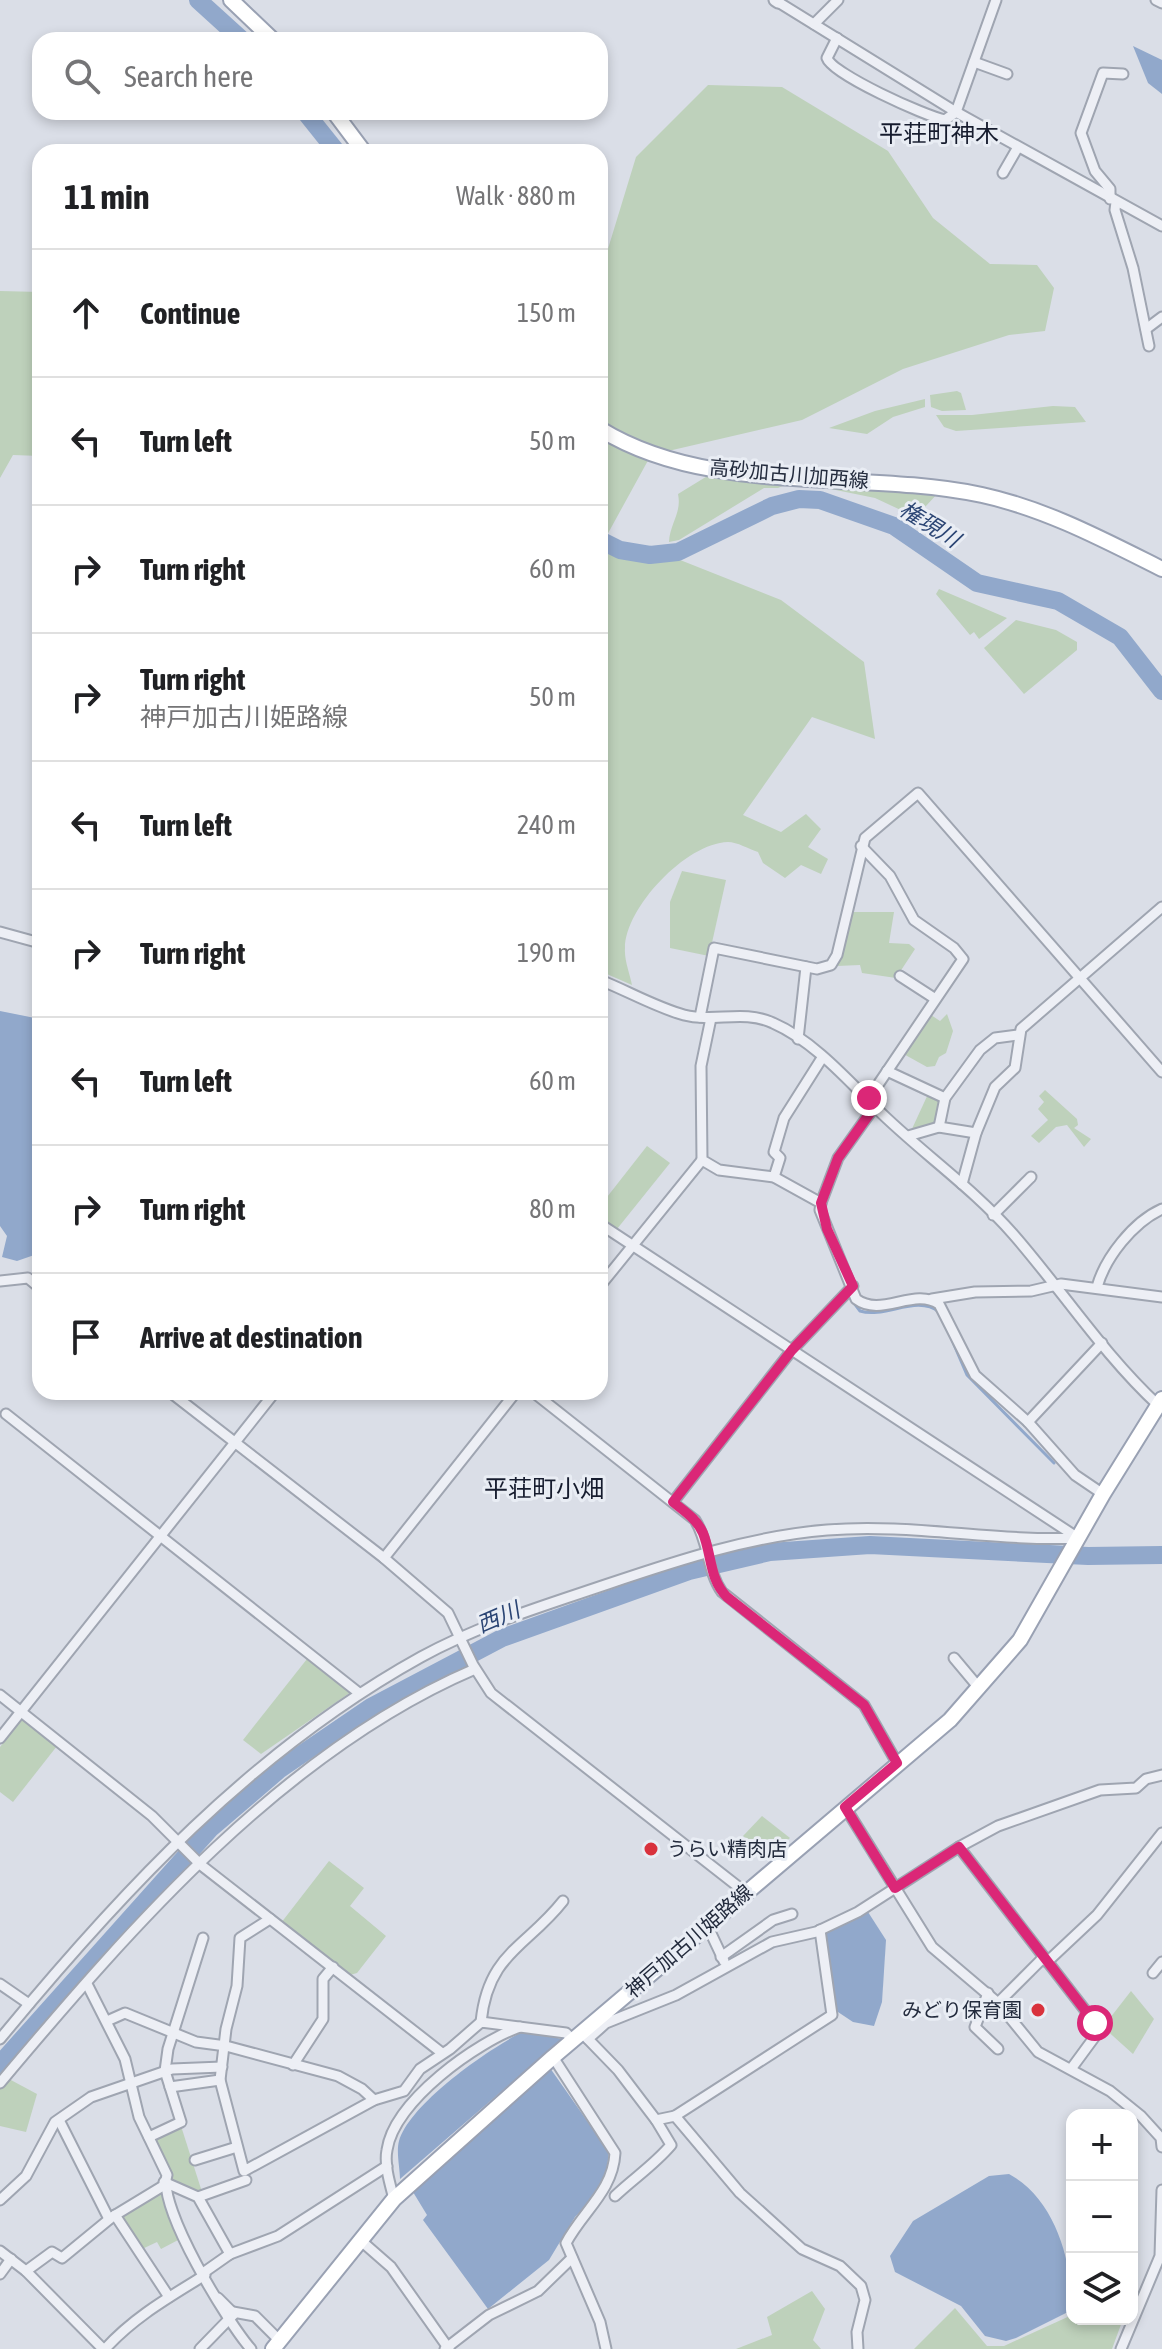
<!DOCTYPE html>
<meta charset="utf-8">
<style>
body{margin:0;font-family:"Asap Condensed","Noto Sans JP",sans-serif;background:#f2f2f2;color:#202124}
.controls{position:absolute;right:24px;bottom:24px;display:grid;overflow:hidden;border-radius:16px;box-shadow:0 4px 12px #0003}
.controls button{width:72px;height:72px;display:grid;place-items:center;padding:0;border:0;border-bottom:2px solid #e0e0e0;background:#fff;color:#202124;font:40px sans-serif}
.stop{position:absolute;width:24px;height:24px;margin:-18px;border:6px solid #db2777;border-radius:50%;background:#fff}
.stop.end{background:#db2777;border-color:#fff;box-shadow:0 2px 8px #0008}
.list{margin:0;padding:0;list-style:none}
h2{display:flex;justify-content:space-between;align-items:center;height:104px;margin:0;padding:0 32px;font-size:34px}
h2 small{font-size:26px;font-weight:400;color:#757577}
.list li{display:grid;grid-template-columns:52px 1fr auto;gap:24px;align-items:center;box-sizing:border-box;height:128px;padding:0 32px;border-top:2px solid #e0e0e0}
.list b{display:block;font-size:30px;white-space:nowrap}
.list p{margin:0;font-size:26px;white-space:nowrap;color:#757577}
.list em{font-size:26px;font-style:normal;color:#757577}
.icon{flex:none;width:44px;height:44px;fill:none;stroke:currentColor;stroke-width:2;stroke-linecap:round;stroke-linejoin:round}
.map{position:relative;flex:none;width:1162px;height:2349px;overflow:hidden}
.search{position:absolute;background:#fff;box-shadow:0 4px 12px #0003;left:32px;top:32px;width:576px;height:88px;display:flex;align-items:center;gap:20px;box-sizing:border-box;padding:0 28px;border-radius:24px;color:#757577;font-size:30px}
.panel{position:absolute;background:#fff;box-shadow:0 4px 12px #0003;left:32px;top:144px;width:576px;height:1256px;border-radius:24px}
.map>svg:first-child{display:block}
</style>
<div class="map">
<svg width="1162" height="2349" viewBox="0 0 1162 2349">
<rect width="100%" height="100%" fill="#dadee7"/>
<g fill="#bed1bb">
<path d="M708,85l74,2 106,64 45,67 57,46 47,1 17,23 -9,43 -36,4 -106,34 -101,51 -151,35 -45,82 59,17 116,46 83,62 11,77 -63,-22 -69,98 38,17 25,-18 15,15 -13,18 20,12 -7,15 -20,-9 -16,13 -22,-15 -5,-11c-9,-3 -21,-10 -30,-10 -42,1 -103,66 -103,106 -1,12 5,26 7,37l-32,-14v-696l36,-118z"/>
<path d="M0,291l40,1v164l-27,-1 -13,23z"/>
<path d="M957,391l4,2 5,17 -24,1 -11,-4 -1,-12z"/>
<path d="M925,399v8l-32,10 -26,17 -38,-6 46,-17z"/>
<path d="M1053,406l22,1 11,15 -130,9 -12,-4 -8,-12h36z"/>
<path d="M709,475l83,7 -14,6h-14l-85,52 -10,2c1,-19 13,-29 9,-48z"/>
<path d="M824,485l114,8 -13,14 -5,12 -45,-21 -49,-10z"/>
<path d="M939,589l68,29 -28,21 -5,-7 -4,3 -34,-41z"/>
<path d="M1016,620l40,10 21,12v8l-53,44 -40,-46z"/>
<path d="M682,871l44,9 -17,76 -39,-8v-46z"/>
<path d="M849,912h45l-5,31 20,1 6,5 -19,29 -34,-5 -2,-8 -23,1z"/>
<path d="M928,1013l12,8 7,-7 6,17 -7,22 -7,4 -4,9 -8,1 -27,-15z"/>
<path d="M1045,1090l32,29 1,6 -4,3 17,11 -7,8 -17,-22 -11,2 -17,16 -8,-7 17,-16 -10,-11 6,-7 -5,-6z"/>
<path d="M929,1092l13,6 -5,27 -26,6z"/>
<path d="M647,1146l23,17 -53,66 -17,-11v-12z"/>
<path d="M307,1659h6l38,33 -90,62 -18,-14z"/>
<path d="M22,1719l35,27 -44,56 -13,-10v-45z"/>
<path d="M762,1816l28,22 -21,19 -26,-21z"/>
<path d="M329,1861l35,27 -14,18 36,30 -29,37 -7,2 -69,-52z"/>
<path d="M1131,1991l23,28 -21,35 -30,-27z"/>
<path d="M9,2079l28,15 -11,38 -26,-6v-39z"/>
<path d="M181,2126l21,66 -5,3 -26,-13 -18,-46z"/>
<path d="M161,2192l19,47 -19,10 -4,-7 -17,8 -20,-35z"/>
<path d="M812,2291l13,18 -12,31 8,9h-85l36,-14 -5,-18z"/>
<path d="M955,2308l32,38h17l68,-31v4h51l-11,30h-198z"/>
</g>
<g fill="#91a8cb">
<path d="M1133,46l29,14v34l-14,-11z"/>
<path d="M0,1011l40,8v234l-23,8 -15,-4 5,-21 -7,-10z"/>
<path d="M868,1912l18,28 -4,62 -8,24 -21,-4 -18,-12 -10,-79z"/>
<path d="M524,2031l38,8 -162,140c0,-11 -4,-27 -1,-38 11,-38 91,-93 125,-110z"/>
<path d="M550,2068l59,84 -3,24 -8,17 -23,24 -26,43 -61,49 -65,-89 4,-5 -14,-23z"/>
<path d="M1009,2174c46,25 63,86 63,136l-56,28 -10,3 -21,-5 -24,-30 -66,-34 -5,-16 23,-35 76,-45z"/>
</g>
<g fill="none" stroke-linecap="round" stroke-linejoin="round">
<g stroke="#91a8cb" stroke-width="3">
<path d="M854,1303l6,8c25,8 57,-17 79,1"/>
<path d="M952,1340l15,35 87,88"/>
</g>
<g stroke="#91a8cb" stroke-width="18">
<path d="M198,0l44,40"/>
<path d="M305,112l32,40"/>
<path d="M600,540l20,10 30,5 28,-3 94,-46 27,-7 21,1 74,26 83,57 81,18 62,36 42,54"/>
<path d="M0,2064l210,-235 70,-60 91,-62 131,-69 187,-67 81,-19 100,-7 218,11 74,-1"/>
</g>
<defs>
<g id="minor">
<path d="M1156,0l6,3"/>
<path d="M778,2l178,110 206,114"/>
<path d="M814,24l24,-24"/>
<path d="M837,38l-10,20c5,16 98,58 118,62l11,-8 40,-112"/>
<path d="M974,62l33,12"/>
<path d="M1003,173l15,-26"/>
<path d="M1110,199v-10l-15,-18 -14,-38 22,-60 20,1"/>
<path d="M1116,202l-1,8 18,58 16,78"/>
<path d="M1146,329l16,-12"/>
<path d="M861,846l29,30 24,44 40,28 9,11 -94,139"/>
<path d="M0,932l40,11"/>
<path d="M900,976l34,22"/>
<path d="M600,980c28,11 55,27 84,35 30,8 59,-6 89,8 39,17 73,55 102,84 44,44 97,80 138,127 49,56 90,120 145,171"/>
<path d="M700,1017l14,-69 103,21 14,-4 6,-10 28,-117 53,-45 244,279"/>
<path d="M711,1018l-10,48 1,94 17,10 55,7 47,26 -1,7 36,89c25,19 58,-12 83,5l36,71 53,47 47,53 28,19"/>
<path d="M798,1039l8,-72"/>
<path d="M887,1071l58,27"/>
<path d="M939,1127l6,-29 35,-48 15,-12 23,-3"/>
<path d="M908,1136l31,-9 37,6"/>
<path d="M774,1177l6,-19 -6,-6 10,-34 38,-60"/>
<path d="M962,1184l14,-51 19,-46 20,-19 6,-39 141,-122"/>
<path d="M821,1203l17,-45 37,-52"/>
<path d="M993,1215l38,-38"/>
<path d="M600,1224l478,314"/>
<path d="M0,1281l28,-3 12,10"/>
<path d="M600,1286l102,-126"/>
<path d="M1097,1287c8,-29 36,-65 65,-78"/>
<path d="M932,1299l43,-7 56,-1 30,-7 101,13"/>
<path d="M170,1392l214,166 64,55 25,52 18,28 254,199"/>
<path d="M533,1392l162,128c14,22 12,51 27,72l142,113 33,58"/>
<path d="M6,1414l353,279"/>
<path d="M1028,1422l74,-79"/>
<path d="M673,1502l119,-152 61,-64"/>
<path d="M384,1558l132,-166"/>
<path d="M954,1658l26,31"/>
<path d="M0,1695l152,121 49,49 241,188"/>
<path d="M0,1738l275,-346"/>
<path d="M845,1807l87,140 66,56 40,49 72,39 31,25 20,22 1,9"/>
<path d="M959,1847l136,176 1,12 -25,34"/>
<path d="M270,1919l-30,19 -3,48 -11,43 -6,51 24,91 130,-71 30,-9 16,-22 30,-20 31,-27 85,11 8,8"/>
<path d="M707,1925l17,36"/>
<path d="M721,1957l52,-37 19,-6"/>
<path d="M1047,1962l50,-47 65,-82"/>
<path d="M1153,1973l9,-11"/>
<path d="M0,1984l29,20"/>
<path d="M87,1984l38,75 14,58 28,58c-10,32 61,148 84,174"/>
<path d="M988,1993l-13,34 23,22"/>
<path d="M998,2003l45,-45"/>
<path d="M107,2021l18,-8 71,29 30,4 112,30 24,13 12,11"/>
<path d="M481,2022c7,-69 46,-75 82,-121"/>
<path d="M585,2036l33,34 38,50 19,-4 65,77 62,56 38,17 21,20 4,14 -8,32 1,17"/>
<path d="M0,2039c121,-147 253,-289 421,-382 58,-32 125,-52 187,-73 71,-24 144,-48 219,-54 84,-7 168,12 251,8"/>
<path d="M588,2039l18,-16 70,-28 96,-53 44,-10 42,-20 101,-65 39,-21 102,-36 36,-2 10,-9 16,-4"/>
<path d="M553,2057l62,96c-2,38 -32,58 -49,90l34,79 6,27"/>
<path d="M293,2065l30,-46v-40l10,-12"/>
<path d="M0,2083c131,-156 285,-333 475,-414"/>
<path d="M170,2087l50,-7"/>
<path d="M675,2116l157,-101 -12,-85"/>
<path d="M59,2120l50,99"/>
<path d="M149,2137l32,-15 -16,-51 3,-22 35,-111"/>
<path d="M195,2160l42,-13"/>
<path d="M164,2182l34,15 32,57"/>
<path d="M615,2196c19,-18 39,-31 56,-51l-15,-25"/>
<path d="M198,2197l48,-17"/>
<path d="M394,2199c-4,-15 -10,-34 -7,-49 7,-49 90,-108 133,-123"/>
<path d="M0,2200l26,-24 29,-54 36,-25 81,-28 50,-2"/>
<path d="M115,2215l54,82"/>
<path d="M359,2239l32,28 58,82"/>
<path d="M0,2251l26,20 77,78"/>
<path d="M26,2271l26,-19 10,6 50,-41 51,-31"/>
<path d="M203,2273l27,-19 48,-18 109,-70"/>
<path d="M0,2274l11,-15"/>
<path d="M233,2312l22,4 25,25"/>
<path d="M105,2349c29,-32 63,-51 100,-74"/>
<path d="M200,2349l34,-35 -16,-16"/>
<path d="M445,2349l44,-34 49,-24 34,-33"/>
<path d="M1121,2349l39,-93 2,-66"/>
</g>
<path id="tertiary" d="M775,0l3,2"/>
<g id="primary">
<path d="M231,0l42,40"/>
<path d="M334,112l30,40"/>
<path d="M600,429c110,68 259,40 382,66 64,14 122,45 180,74"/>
<path d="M273,2349l121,-150 159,-142 397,-337 70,-80 83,-146 59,-95"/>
</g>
</defs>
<use href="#minor" stroke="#9fa5b1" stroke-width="13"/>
<use href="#tertiary" stroke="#9fa5b1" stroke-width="15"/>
<use href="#primary" stroke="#99a1b3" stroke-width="18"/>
<use href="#minor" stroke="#edeff5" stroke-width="9"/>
<use href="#tertiary" stroke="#edeff5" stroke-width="11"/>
<use href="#primary" stroke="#fff" stroke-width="14"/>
</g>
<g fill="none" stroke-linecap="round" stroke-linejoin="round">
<path stroke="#db2777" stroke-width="10" d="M869,1098l6,8 -37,52 -17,45 6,26 26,57 -61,64 -119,152c11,9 24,17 30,31 9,22 6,46 24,64l137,108 33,58 -52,44 50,81 64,-41 136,176"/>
</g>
<g fill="#d9323d" stroke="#e9edf4" stroke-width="3">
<circle cx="651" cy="1849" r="8"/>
<circle cx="1038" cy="2010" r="8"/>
</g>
<g text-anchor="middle" stroke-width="6" stroke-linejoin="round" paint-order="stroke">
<g font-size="20" fill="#232b3d" stroke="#e9edf4">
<text transform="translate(789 474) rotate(5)" y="7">高砂加古川加西線</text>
<text transform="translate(689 1941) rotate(-41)" y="7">神戸加古川姫路線</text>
</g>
<g font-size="20" fill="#232b3d" stroke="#e9edf4" text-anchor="start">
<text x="667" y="1856">うらい精肉店</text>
<text x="1022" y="2017" text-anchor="end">みどり保育園</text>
</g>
<g font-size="22" font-style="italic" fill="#2b4574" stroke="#e9edf4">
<text transform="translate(930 524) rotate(32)" y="8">権現川</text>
<text transform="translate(498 1617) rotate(-23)" y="8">西川</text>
</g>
<g font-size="24" fill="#161c2e" stroke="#e9edf4">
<text x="939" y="142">平荘町神木</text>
<text x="544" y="1497">平荘町小畑</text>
</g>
</g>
</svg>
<div class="controls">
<button>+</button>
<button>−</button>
<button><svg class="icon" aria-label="layers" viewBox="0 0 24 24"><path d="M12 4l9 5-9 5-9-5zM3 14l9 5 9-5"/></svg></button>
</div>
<div class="stop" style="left:1095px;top:2023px"></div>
<div class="stop end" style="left:869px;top:1098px"></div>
<div class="search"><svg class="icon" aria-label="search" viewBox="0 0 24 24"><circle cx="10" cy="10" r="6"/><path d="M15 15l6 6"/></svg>Search here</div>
<section class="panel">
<h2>11 min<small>Walk · 880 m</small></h2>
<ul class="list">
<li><svg class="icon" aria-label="ahead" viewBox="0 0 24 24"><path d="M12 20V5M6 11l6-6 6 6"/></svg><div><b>Continue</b></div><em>150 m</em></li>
<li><svg class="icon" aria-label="left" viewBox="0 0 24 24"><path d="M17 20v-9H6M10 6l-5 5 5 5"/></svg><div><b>Turn left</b></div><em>50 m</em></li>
<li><svg class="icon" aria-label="right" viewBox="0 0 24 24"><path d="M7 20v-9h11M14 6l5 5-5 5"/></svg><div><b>Turn right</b></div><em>60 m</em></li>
<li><svg class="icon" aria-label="right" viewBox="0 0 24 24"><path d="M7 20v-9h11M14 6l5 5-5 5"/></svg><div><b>Turn right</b><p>神戸加古川姫路線</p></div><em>50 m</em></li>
<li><svg class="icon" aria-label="left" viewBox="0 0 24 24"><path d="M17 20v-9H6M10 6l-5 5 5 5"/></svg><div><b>Turn left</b></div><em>240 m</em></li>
<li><svg class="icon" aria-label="right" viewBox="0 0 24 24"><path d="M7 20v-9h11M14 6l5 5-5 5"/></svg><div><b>Turn right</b></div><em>190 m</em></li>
<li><svg class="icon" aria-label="left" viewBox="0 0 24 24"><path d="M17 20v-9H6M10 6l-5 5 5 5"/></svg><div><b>Turn left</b></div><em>60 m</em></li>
<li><svg class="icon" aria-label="right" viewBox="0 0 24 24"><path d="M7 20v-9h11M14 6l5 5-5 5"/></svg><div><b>Turn right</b></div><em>80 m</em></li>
<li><svg class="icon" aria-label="arrive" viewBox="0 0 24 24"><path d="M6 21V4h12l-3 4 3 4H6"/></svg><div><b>Arrive at destination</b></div></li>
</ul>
</section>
</div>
